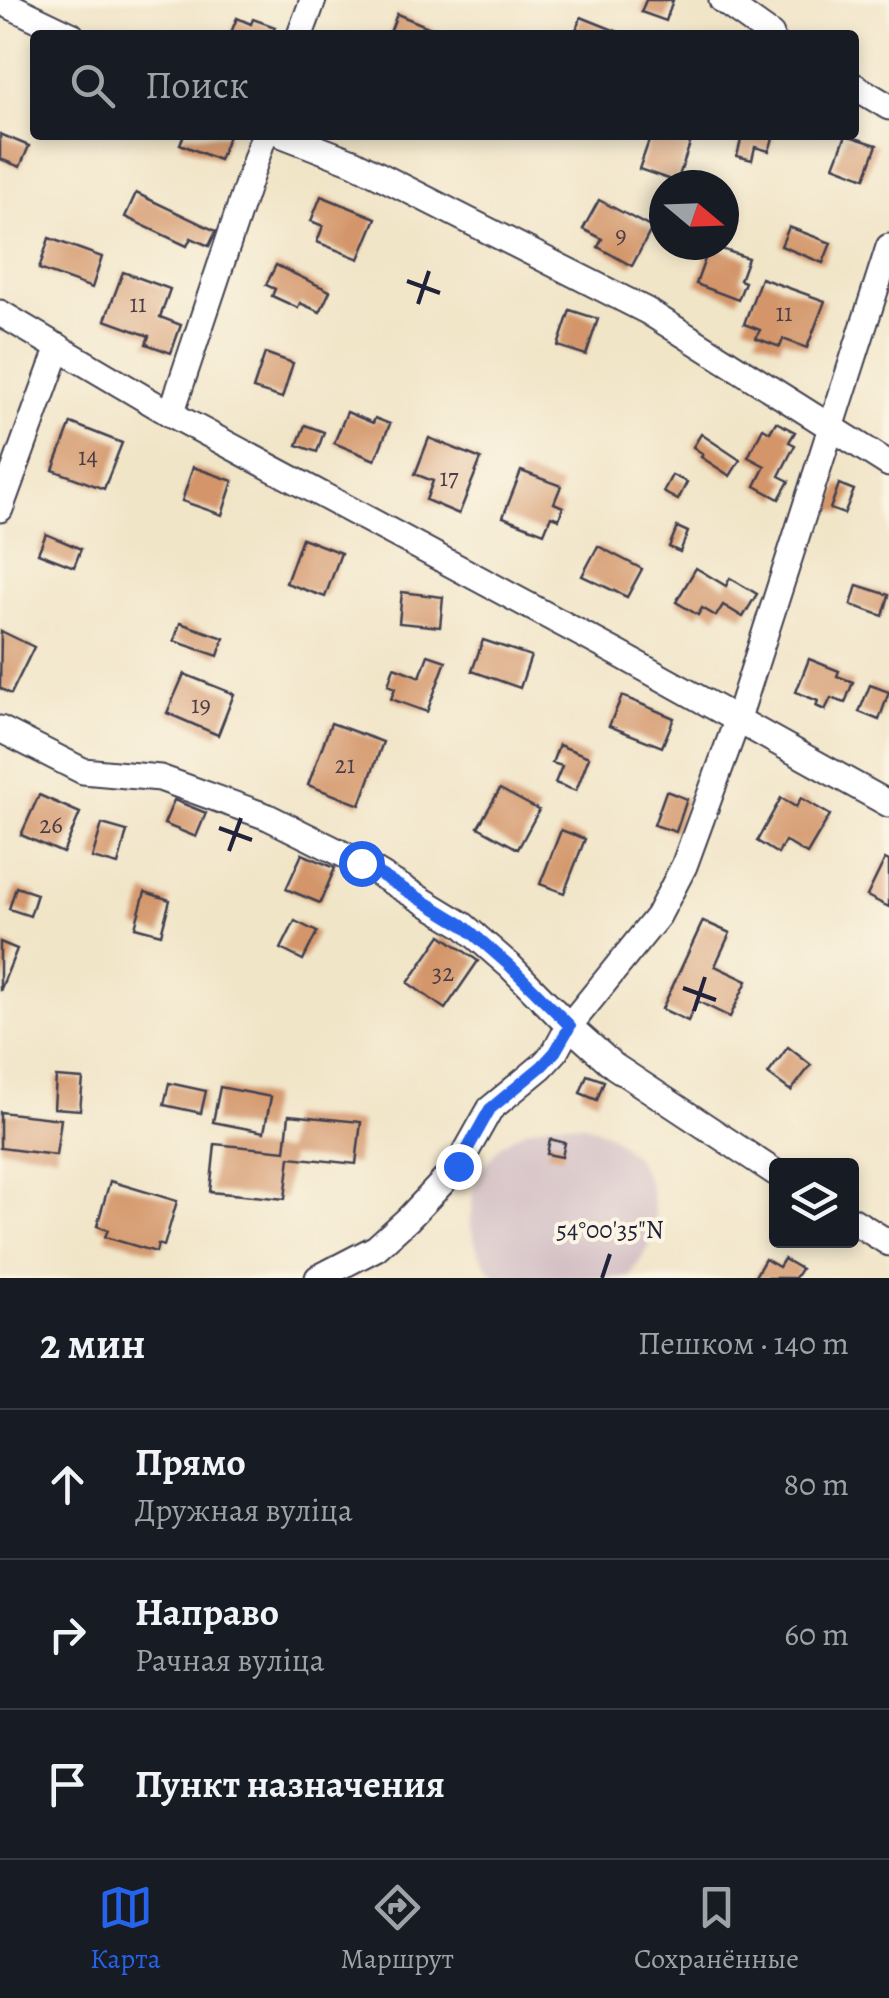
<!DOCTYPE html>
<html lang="ru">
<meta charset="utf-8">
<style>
body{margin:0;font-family:Alegreya,serif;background:#20242c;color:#f1f3f6}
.controls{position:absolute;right:30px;bottom:30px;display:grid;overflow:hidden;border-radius:10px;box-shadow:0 5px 15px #0003}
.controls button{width:90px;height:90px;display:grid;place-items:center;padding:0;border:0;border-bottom:2px solid #363941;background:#171b24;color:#f1f3f6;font:50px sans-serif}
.compass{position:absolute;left:649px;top:170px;width:90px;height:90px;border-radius:50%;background:#171b24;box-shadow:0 5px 15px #0003;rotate:109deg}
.stop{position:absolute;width:30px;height:30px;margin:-22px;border:8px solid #2563eb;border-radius:50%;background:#fff}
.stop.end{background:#2563eb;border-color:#fff;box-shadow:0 2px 10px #0008}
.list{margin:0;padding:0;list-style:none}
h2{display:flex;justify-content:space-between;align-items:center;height:130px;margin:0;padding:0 40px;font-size:42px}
h2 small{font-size:32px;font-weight:400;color:#9ea1a6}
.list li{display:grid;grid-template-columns:65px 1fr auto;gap:30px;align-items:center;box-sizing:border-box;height:150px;padding:0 40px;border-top:2px solid #363941}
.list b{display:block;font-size:38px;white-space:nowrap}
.list p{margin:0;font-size:32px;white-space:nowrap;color:#9ea1a6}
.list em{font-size:32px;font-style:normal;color:#9ea1a6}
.icon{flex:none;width:55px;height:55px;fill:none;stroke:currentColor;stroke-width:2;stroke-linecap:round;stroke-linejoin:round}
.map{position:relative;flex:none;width:889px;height:1278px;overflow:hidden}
.search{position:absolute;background:#171b24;box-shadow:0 5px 15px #0003;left:30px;right:30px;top:30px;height:110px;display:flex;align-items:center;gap:25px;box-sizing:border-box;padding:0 35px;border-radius:10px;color:#9ea1a6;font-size:38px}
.sheet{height:580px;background:#171b24}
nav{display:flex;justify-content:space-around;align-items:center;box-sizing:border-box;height:140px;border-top:2px solid #363941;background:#171b24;font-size:28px;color:#9ea1a6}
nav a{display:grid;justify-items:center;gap:5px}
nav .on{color:#2563eb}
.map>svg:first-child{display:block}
</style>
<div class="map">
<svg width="889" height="1278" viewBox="0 0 889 1278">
<rect width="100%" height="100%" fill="#fcf5e5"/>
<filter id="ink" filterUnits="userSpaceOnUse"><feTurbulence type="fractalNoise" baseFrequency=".01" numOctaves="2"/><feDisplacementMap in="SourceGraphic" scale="20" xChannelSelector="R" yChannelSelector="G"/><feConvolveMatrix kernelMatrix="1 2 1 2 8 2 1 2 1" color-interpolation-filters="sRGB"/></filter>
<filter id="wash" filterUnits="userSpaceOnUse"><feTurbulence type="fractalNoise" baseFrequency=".0048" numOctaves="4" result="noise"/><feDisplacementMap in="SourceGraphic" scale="40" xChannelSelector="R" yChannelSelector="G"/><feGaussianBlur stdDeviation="2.25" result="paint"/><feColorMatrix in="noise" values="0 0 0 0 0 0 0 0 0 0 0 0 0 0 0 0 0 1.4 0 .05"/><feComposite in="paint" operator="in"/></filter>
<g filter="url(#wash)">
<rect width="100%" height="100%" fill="#f1e5c8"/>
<path fill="#d2bec4" d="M556,1122l29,2 27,12 23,21 15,27 5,32 -6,31 -20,31h-134l-17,-26 -8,-28 2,-30 11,-27 19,-23 25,-15z"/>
<g id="blocks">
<g fill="#d39569">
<path d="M646,0h27l-7,21 -25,-9z"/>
<path d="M397,14l41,17 -1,4h-48z"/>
<path d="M581,17l45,18h-52z"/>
<path d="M237,18l14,6 2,-5 22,8 -4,8h-41z"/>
<path d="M0,134l29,12 -9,21 -20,-8z"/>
<path d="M184,135h45l-10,25 -39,-16z"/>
<path d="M651,135h42l-16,47 -38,-13z"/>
<path d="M729,135h45l-5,16 -14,-4 -3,13 -15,-4 4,-16z"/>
<path d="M846,135l31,10 -12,33 -31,-12z"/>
<path d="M136,193l80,38 -7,15 -18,-8 -4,8 -62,-29z"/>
<path d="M321,196l55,22 -17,41 -42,-17 6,-16 -12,-5z"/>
<path d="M599,200l53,28 -20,38 -34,-19 4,-8 -19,-10z"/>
<path d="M789,227l42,16 -8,20 -42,-17z"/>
<path d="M49,238l53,19 -10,31 -53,-19z"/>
<path d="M710,245l38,13 -8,22 5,2 -7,18 -42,-16z"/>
<path d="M276,265l54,26 -10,21 -20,-9 -2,5 -26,-12 3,-7 -9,-4z"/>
<path d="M123,272l47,17 -10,28 21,8 -10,28 -25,-9 3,-8 -44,-16z"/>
<path d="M761,278l64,23 -18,47 -24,-9 -3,8 -24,-9 4,-8 -16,-6z"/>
<path d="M570,310l28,9 -12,36 -28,-9z"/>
<path d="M265,353l28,10 -11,35 -29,-9z"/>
<path d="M347,412l26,11 2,-5 15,6 -15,36 -41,-17z"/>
<path d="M776,422l19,10 -6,10 6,3 -16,31 10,5 -10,18 -24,-13 10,-20 -17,-9 15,-29 7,4z"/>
<path d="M71,423l51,20 -18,46 -51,-19z"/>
<path d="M305,425l19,7 -7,20 -20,-7z"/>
<path d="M701,434l39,26 -10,16 -29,-19 2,-3 -10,-7z"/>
<path d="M429,438l52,21 -22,55 -33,-14 7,-19 -18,-7z"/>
<path d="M193,467l40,14 -11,34 -40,-14z"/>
<path d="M521,471l40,15 -7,17 9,4 -4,12 -8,-3 -7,17 -41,-16z"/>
<path d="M672,475l15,7 -9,18 -15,-8z"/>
<path d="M839,484l15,6 -10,24 -14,-5z"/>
<path d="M677,527l11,5 -8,20 -11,-5z"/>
<path d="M46,534l35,15 -7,18 -36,-14z"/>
<path d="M302,538l39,15 -16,44 -39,-14z"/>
<path d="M598,546l44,23 -15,28 -45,-21z"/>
<path d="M696,568l30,18 4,-8 27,16 -14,23 -20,-12 -7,11 -14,-8 -4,7 -22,-13z"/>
<path d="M857,585l32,10 -6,21 -32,-11z"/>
<path d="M402,592l41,5 -3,30 -41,-4z"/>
<path d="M180,623l44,15 -6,18 -44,-15z"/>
<path d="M1,631l33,16 -23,47 -11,-6z"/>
<path d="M483,640l48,16 -11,32 -48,-17z"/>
<path d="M428,655l18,6 -19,51 -36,-13 4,-11 -7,-3 6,-18 26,10z"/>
<path d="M809,659l30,12 -2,5 16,6 -8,21 -14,-5 -6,12 -9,-4 2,-5 -22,-9z"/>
<path d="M184,674l50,20 -16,41 -51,-22z"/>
<path d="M870,685l19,7 -10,28 -20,-8z"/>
<path d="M622,696l52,22 -12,29 -53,-21z"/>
<path d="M331,723l52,19 -23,63 -52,-20z"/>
<path d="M559,745l30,12 -13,34 -21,-8 7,-17 -10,-3z"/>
<path d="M500,789l39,21 -21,39 -40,-22z"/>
<path d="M666,791l21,8 -11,33 -22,-7z"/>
<path d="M39,795l41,18 -17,40 -42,-18z"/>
<path d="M781,798l15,9 5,-9 29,17 -23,39 -22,-13 -7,13 -21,-13z"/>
<path d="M174,800l32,13 -10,24 -32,-13z"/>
<path d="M102,824l25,7 -9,34 -26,-7z"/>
<path d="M561,830l24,9 -21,54 -24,-9z"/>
<path d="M302,854l33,14 -15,35 -34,-14z"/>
<path d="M885,859l4,2v46l-22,-11z"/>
<path d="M16,887l21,7 -7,22 -21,-7z"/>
<path d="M145,892l25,8 -9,34 -26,-7z"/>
<path d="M295,921l22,11 -14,28 -22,-11z"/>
<path d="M703,921l27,12 -15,33 32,15 -17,36 -33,-16 -9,20 -26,-12z"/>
<path d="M441,935l37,26 -33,48 -37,-26z"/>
<path d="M0,942l17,7 -17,42z"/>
<path d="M788,1047l23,18 -20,26 -23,-17z"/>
<path d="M587,1075l17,6 -7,19 -17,-7z"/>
<path d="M56,1077l27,2 -3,31 -26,-2z"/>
<path d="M169,1083l37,8 -5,22 -37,-8z"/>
<path d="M220,1087l51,10 -7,35 -51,-10z"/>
<path d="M0,1112l61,7 -5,36 -56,-7z"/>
<path d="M289,1115l72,7 -5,42 -66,-7 -5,42 -75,-7 5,-48 70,7z"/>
<path d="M550,1139l15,4 -3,14 -15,-3z"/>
<path d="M110,1181l67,20 -13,45 -6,-2 -2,8 -51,-15 3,-7 -11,-4z"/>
<path d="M765,1259l14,8 5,-8 17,10 -6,9h-41z"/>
</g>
</g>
</g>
<g filter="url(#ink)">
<use href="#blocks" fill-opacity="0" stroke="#413f50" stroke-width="2.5"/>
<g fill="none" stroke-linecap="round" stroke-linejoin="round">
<defs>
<g id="minor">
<path d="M722,0l49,35"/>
<path d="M0,1l71,34"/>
<path d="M300,35l13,-35"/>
<path d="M854,86l35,21"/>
<path d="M283,135l70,27 294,149 242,153"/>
<path d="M0,313l171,101 448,240 270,150"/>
<path d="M171,414l93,-279"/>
<path d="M0,509l59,-162"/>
<path d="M0,729l83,42 77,7 108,39 93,46 102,62 47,41 59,60 89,-110 26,-50 53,-145 152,-474"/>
<path d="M852,1220l37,23"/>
<path d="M318,1278l58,-30 32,-29 50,-53 32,-57 52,-43 13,-14 14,-26 45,40 162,107"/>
</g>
</defs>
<use href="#minor" stroke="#413f50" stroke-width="29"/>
<use href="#minor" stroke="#fff" stroke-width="25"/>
</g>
</g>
<g fill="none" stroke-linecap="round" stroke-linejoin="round" filter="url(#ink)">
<path stroke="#2563eb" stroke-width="12" d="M361,863l102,62 47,41 60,60 -15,26 -13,14 -52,43 -32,57"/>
</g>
<path fill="none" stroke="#22223b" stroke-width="4" d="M407,281l33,12M418,304l11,-33M219,828l33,12M229,851l12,-33M683,988l33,12M694,1011l11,-34M602,1278l8,-24"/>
<g text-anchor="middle" stroke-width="8" stroke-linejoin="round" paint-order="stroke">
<g font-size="25" fill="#4e3f46">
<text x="621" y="243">9</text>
<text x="138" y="312">11</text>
<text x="784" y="321">11</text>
<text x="88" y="465">14</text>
<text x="449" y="486">17</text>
<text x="201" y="713">19</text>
<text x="345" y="773">21</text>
<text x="51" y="833">26</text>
<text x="443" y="981">32</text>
</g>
</g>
<g font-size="25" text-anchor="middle" fill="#22223b" stroke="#fcf5e5" stroke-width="8" stroke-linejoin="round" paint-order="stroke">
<text x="610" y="1238">54°00'35"N</text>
</g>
</svg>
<div class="controls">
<button><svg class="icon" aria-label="layers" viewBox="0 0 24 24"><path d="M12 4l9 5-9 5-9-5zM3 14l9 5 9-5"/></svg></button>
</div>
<svg class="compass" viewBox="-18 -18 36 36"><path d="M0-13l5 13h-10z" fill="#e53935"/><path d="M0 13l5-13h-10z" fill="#9ea1a6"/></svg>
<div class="stop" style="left:361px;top:863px"></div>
<div class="stop end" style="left:458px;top:1166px"></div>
<div class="search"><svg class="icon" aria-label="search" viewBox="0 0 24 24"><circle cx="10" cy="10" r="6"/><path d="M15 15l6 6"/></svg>Поиск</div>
</div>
<section class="sheet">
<h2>2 мин<small>Пешком · 140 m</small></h2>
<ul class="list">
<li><svg class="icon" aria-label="ahead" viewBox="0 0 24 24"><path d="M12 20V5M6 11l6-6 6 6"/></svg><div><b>Прямо</b><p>Дружная вуліца</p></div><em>80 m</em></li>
<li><svg class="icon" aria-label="right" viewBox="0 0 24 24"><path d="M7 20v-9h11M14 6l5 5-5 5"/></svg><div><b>Направо</b><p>Рачная вуліца</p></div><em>60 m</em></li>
<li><svg class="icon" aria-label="arrive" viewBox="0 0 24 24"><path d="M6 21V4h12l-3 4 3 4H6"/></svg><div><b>Пункт назначения</b></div></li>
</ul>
</section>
<nav>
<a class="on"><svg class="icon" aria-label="map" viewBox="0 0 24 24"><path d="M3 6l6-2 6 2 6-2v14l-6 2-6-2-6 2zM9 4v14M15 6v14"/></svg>Карта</a>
<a><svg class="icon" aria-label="directions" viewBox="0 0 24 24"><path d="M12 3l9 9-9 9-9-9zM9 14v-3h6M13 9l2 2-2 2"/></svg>Маршрут</a>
<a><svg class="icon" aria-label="saved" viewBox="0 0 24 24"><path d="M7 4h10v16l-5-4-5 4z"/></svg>Сохранённые</a>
</nav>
